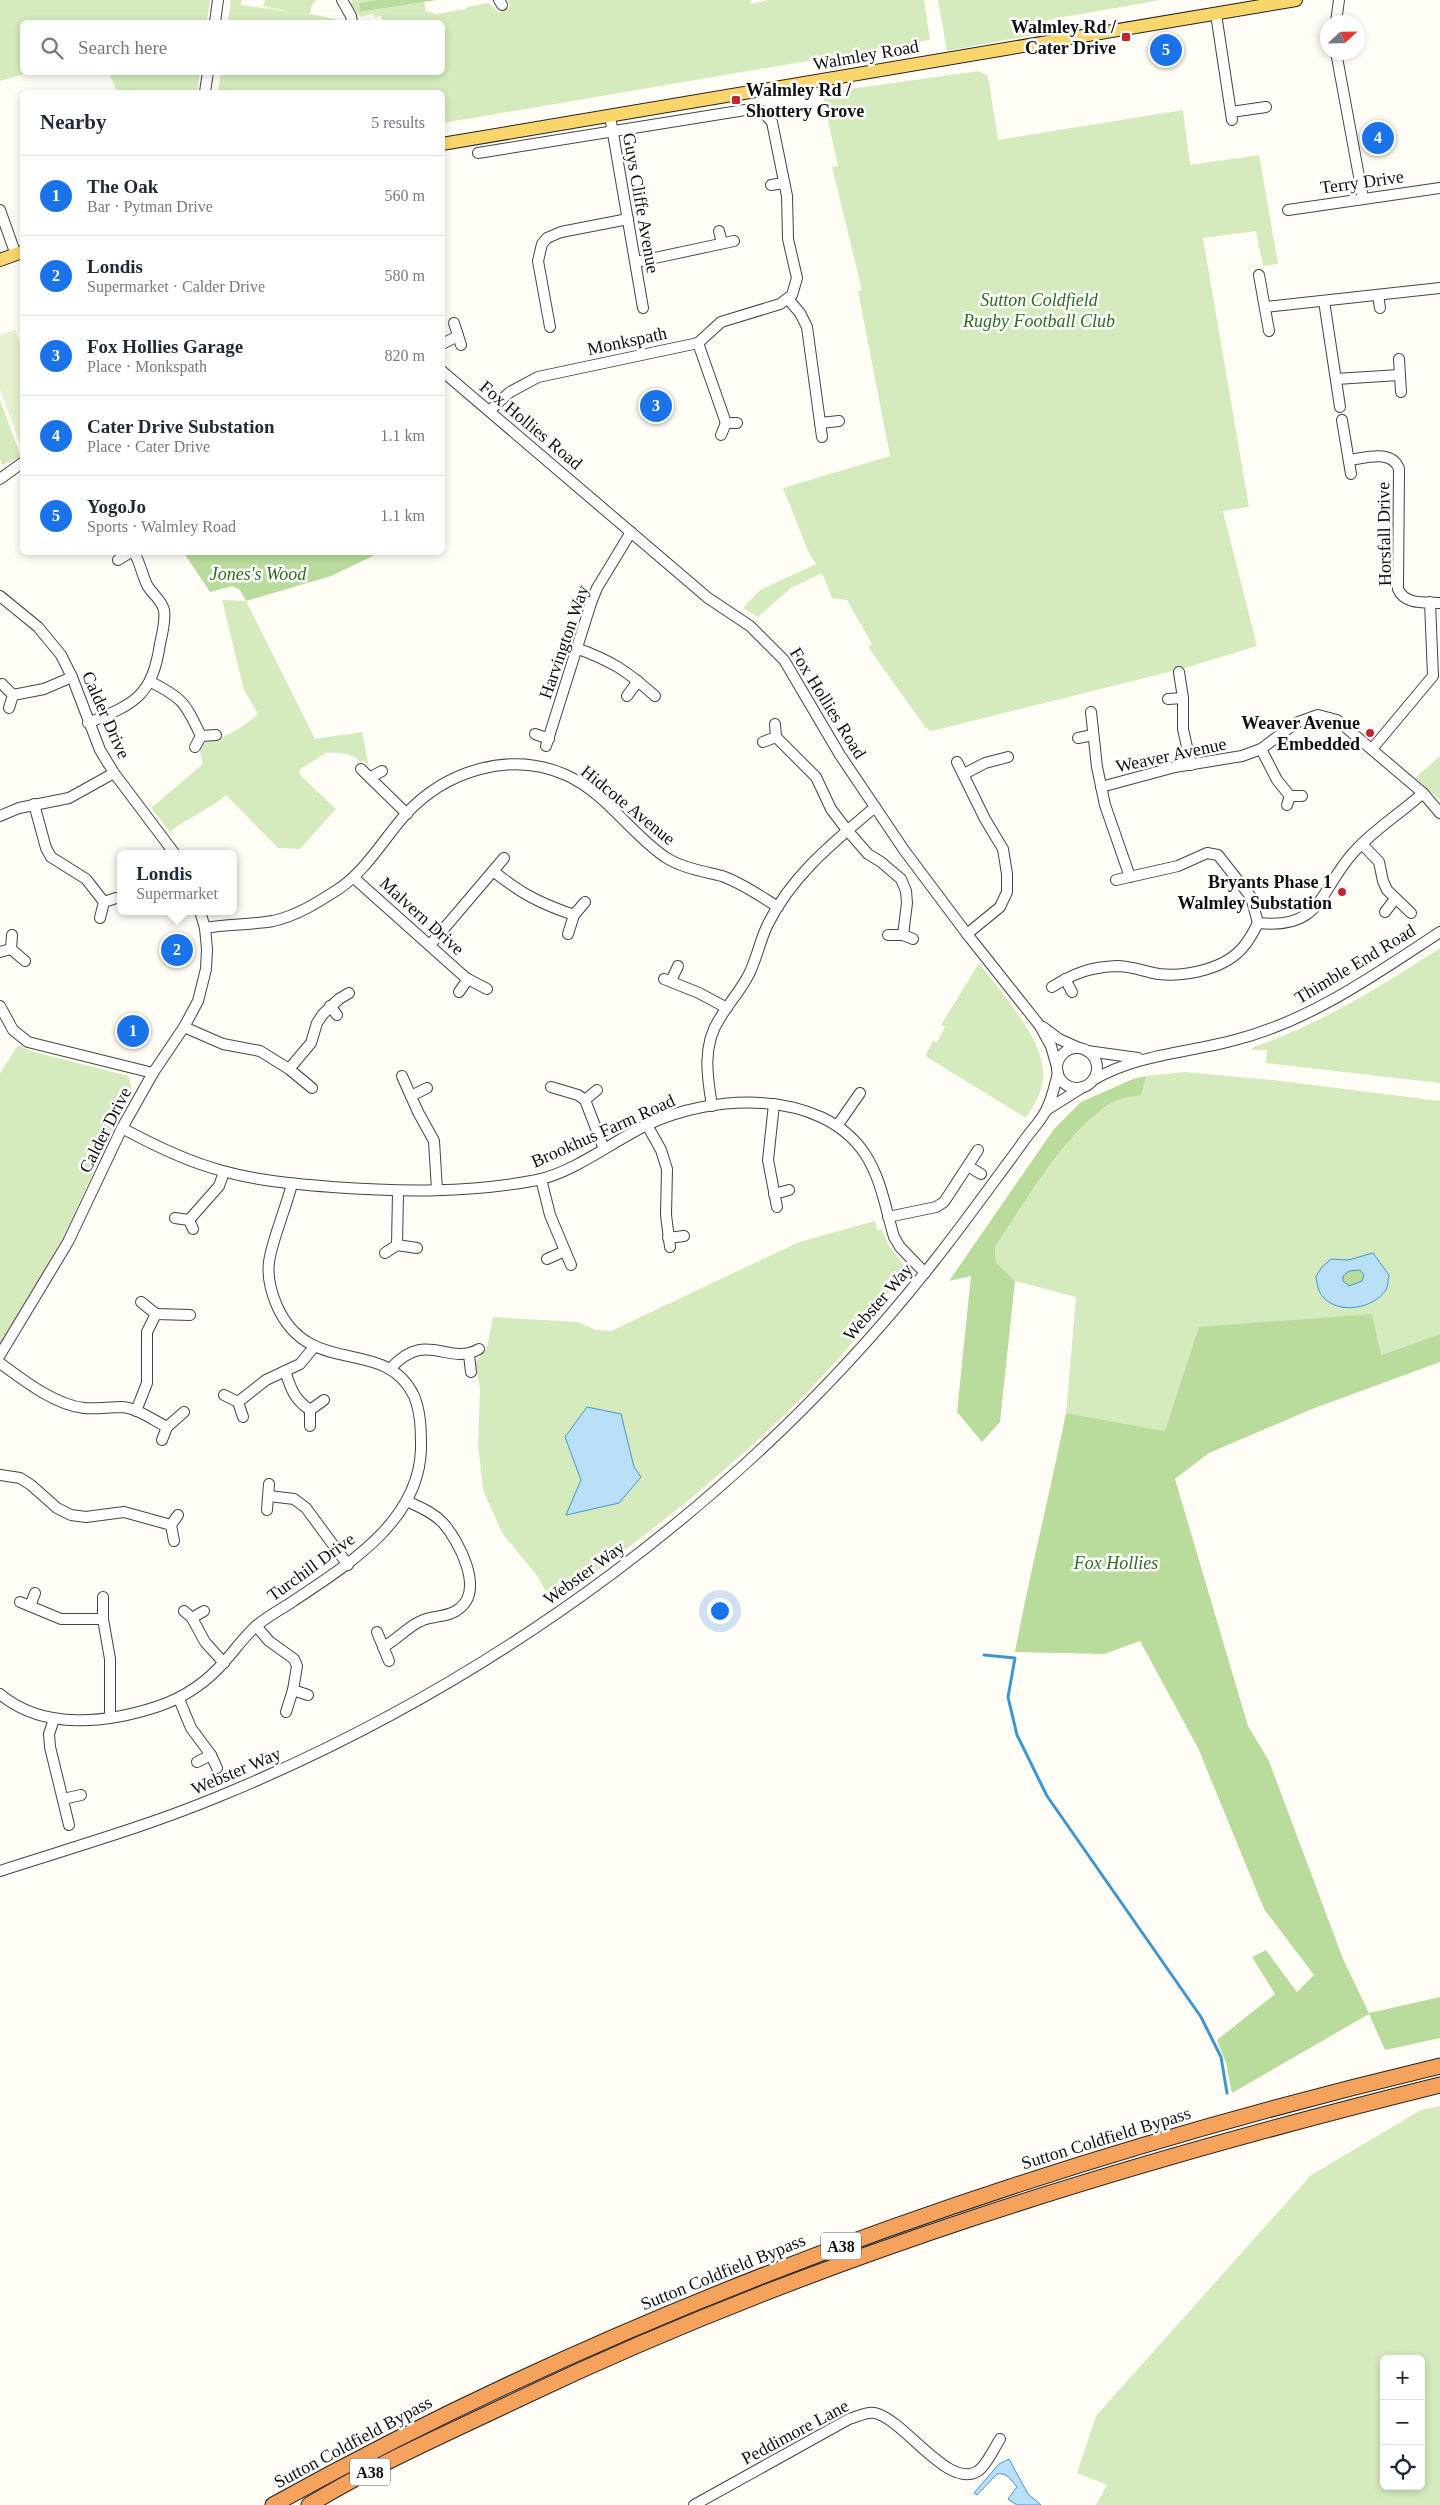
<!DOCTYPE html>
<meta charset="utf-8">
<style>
body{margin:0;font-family:"Times New Roman",serif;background:#f2f2f3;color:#1f2937}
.controls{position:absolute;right:15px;bottom:15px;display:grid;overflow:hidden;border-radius:8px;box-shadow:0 2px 8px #0003}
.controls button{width:45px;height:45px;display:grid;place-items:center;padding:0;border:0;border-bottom:1px solid #e0e1e3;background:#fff;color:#1f2937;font:25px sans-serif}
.compass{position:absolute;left:1320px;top:15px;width:45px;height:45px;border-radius:50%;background:#fff;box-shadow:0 2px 8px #0003;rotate:68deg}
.you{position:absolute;left:719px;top:1610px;width:18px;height:18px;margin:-12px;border:4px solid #fff;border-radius:50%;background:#1a73e8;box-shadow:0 0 0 8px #1a73e833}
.badge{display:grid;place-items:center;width:32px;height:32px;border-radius:50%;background:#1a73e8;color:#fff;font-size:16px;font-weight:700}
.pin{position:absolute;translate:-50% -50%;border:2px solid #fff;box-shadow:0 1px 5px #0006}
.popup{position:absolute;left:117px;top:850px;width:120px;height:65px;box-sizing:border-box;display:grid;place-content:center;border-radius:8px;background:#fff;filter:drop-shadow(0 1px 4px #0005);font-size:16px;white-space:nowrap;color:#747a83}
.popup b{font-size:19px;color:#1f2937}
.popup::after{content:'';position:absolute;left:50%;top:100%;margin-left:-10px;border:10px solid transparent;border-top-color:#fff}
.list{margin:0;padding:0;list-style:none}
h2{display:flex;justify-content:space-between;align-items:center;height:65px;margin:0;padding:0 20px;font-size:21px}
h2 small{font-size:16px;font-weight:400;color:#747a83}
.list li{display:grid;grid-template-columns:32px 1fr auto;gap:15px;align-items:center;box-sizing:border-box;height:80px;padding:0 20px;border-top:1px solid #e0e1e3}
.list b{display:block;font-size:19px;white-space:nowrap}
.list p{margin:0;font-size:16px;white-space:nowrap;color:#747a83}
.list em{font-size:16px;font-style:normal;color:#747a83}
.icon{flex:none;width:28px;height:28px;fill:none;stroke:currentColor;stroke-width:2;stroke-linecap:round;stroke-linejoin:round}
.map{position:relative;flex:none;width:1440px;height:2505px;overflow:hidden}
.search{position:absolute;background:#fff;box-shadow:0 2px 8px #0003;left:20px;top:20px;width:425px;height:55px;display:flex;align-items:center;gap:12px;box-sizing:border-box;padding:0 18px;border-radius:8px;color:#747a83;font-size:19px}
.panel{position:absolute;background:#fff;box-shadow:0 2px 8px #0003;left:20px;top:90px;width:425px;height:465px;border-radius:8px}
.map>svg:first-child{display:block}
</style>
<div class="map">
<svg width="1440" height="2505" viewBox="0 0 1440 2505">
<rect width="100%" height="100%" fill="#fffdf5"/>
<g fill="#d5ebbd" fill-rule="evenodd">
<path d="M0,0h210l-3,22h-185v50l5,1 -27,8z"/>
<path d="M231,0h11l-1,5 50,7 -28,-6 2,-6h52l-5,5 -2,9 25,5 1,3h-108z"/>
<path d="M352,0h25l-18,3 2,9 63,-10 2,9 10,3 30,-5 1,-2 22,-4 10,10 11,-6 -2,-7h242l1,4 17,-4h156l6,40 -487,83 -1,-31h-224l3,-19 221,-1v-50h-59l-2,-6 -6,1 -2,-3 -13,3 -9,-13z"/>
<path d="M938,0h223l-114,20 2,12 -102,19z"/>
<path d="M978,71l10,5 10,64 185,-30 7,55 69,-10 19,109 -15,2 -7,-35 -53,7 46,269 -26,4 34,135 -72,22 -253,63 -6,-3 -58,-81 4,-3 -25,-44 -15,-2 -10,-25 -31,15 -33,29 -15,-9 17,-18 56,-26 -8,-13 -25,-63 107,-32 -32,-165 4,-1 -30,-123 6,-1 -16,-73z"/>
<path d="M109,73v-1l91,1 -3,19h-80z"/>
<path d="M0,400l21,57 -19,8 -2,-6z"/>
<path d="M222,600l24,1 69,138 47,-7 7,35 -5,-6 -3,1c-9,-9 -22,-10 -35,-9l-27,17 2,6 35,33 -36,40 -22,-1 -52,-53c-17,15 -38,22 -56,37l-19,-24 52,-44 -4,-17c7,-7 16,-7 25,-11 13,-5 24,-13 34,-22l-14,-24z"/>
<path d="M1440,756v44l-25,-22z"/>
<path d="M1440,948v135l-174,-20 1,-13h-15l1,-3c68,-23 127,-60 187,-99z"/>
<path d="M979,963c22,30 68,78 64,117 -2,15 -10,26 -17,38l-101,-62 8,-15 4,1 8,-15 -4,-2z"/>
<path d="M18,1045l16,7 95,24 3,14 -70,150 -38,67 -24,37v-271z"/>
<path d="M1185,1072l88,8 167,21v233l-275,97 -99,-18 10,-116 -61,-16 -19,-18 -1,-16c32,-47 68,-111 116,-144 8,-5 20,-6 29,-9l6,-18z"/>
<path d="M875,1221l2,9h5l7,16 17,22c-22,30 -42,62 -66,89 -84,94 -186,174 -288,246l-14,-26 -36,-44 -19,-43 -5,-46 2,-55 -5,-26 12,-16 6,-30 85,5 18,8 15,1 188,-89z"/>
<path d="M1440,2106v399h-344l11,-20 -30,-12 19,-57 215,-241 110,-65zM1384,2359h37v127h-37z"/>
</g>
<g fill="#b9dc9c">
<path d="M377,0h60l-77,12 -1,-9z"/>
<path d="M184,553h195l-48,23 -85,25 -6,-11 -8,-4 -22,6z"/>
<path d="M1146,1076l-5,19c-10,2 -22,3 -30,8 -48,32 -84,97 -116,144l1,16 19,18 -15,141 -18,20 -25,-30 14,-136 -22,5 105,-152 27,-27 52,-23z"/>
<path d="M1360,1270l4,5 -2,6 -13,5 -6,-5v-5l5,-5z"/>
<path d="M1372,1314l9,41 59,-21v28l-128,47 -103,44 -34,26 73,247 21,35 74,198 26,54 71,-16v41l-55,12 -16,-36 -137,79 -6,-30 -9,-23 58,-46 -23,-37 14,-7 31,42 17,-17 -50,-66 -66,-161 -58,-107 -36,13 -89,-2c15,-80 35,-159 51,-239l99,18 34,-104z"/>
</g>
<path fill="#e6f2cf" d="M15,330l7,20v99l-22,-59v-55z"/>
<g fill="#b9e0f7" stroke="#3f96cf" fill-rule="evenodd">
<path d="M1373,1253l16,22c-1,4 -1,11 -3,15 -12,18 -46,25 -62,8 -6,-6 -7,-14 -8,-22l6,-9 9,-8 17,1zM1360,1270l4,5 -2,6 -13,5 -6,-5v-5l6,-5z"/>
<path d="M587,1407l34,7 13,53 7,10 -22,26 -53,12 15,-35 -16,-43z"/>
<path d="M1009,2459l19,35 13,11h-24l-9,-6 9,-12c-6,-7 -10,-15 -20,-13l-20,21 -3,-2 25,-29z"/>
</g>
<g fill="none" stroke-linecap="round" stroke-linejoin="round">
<path stroke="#3f96cf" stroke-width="3" d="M984,1655l31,3 -7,39 9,38 30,61 154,221 20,40 6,36"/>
<defs>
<g id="minor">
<path d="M342,0l9,16 1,6"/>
<path d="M499,0l3,5"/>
<path d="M1216,14l16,106"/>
<path d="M215,22l3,-22"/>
<path d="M1336,22l3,-22"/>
<path d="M1336,52l27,146"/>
<path d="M205,92l3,-20"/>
<path d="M1231,112l35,-5"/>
<path d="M610,116l33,192"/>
<path d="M478,153l267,-43 17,1 10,11 15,74 1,43 9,39 -5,17 -12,9 -59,18 -23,21"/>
<path d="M771,185l13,-2"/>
<path d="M0,210l16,45"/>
<path d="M1288,210l152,-22"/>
<path d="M719,231l3,12"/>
<path d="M636,262l98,-21"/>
<path d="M1259,275l10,56"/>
<path d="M1378,295l2,13"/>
<path d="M788,299l12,14 7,14 15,110"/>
<path d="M1324,301l16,106"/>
<path d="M1265,307l175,-19"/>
<path d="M454,323l7,22"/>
<path d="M550,327l-12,-66 4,-17 5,-6 14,-6 67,-13"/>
<path d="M698,343l28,80"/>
<path d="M442,344l16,-8"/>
<path d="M1399,359l2,33"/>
<path d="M442,371l266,227 42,28 34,34 56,95 64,95 63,84 73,92 11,20 6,21"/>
<path d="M1336,379l63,-4"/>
<path d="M489,411l21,-19 28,-15 160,-34"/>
<path d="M1342,420l9,54"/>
<path d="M820,423l19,-2"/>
<path d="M721,435l5,-12h11"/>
<path d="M1349,460c17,-2 43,-11 50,9l-1,120c7,16 26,13 42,14"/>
<path d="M0,479l22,-16"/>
<path d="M118,560l13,-8"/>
<path d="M0,596l38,31 23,28 11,22 28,73 14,23 61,81"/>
<path d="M576,648c36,13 51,23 79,48"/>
<path d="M151,682c33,17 34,21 50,54l-6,11"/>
<path d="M2,684l11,11 -4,13"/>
<path d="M13,695l31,-6 28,-12"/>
<path d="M627,696l11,-15"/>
<path d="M1183,698v31l8,36"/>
<path d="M1168,699l15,-1 -4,-26"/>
<path d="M1091,712l6,55 8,38 25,72"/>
<path d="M88,723c46,-19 64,-26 72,-79 2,-10 6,-24 4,-34 -3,-11 -12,-16 -17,-25 -5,-11 -7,-22 -13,-33"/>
<path d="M535,734l14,5"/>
<path d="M201,736l15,-1"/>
<path d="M776,737l40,40 15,32 16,21 21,24 13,8 20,17 5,12 1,12 -4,32"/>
<path d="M1078,738l15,-3"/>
<path d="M763,742l13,-5 -1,-13"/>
<path d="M546,746l45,-143 6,-15 34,-56"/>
<path d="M1261,749l16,31 13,16"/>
<path d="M1372,749l61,-73 -3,-74"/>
<path d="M957,762l28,57 18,30 4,25v18l-7,15 -33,27"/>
<path d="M361,769l46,45"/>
<path d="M964,774l21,-11 23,-6"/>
<path d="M371,777l11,-6"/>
<path d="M1101,787l74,-20 67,-11 19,-7 35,-26 22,-8 19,5 86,73 17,20"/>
<path d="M34,804l12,44 5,9 35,22 18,23"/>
<path d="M1287,805l3,-9h12"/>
<path d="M0,816l19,-8 50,-10 45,-25"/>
<path d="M1362,844l17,18 4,19 4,9 24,23"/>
<path d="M493,871c29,23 46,32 81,44"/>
<path d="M354,878l112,100 21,11"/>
<path d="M1116,880l62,-14 29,-13 11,2 33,42 7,26"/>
<path d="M1385,912l10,-13"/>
<path d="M100,918l4,-16 12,-4"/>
<path d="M1258,923c64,7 61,-32 95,-70 20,-23 47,-39 70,-60"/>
<path d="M205,928c22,-4 45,-3 68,-7 23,-5 44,-18 64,-31 28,-18 46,-50 68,-75 40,-44 105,-65 161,-40 40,18 64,58 99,82 17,11 37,14 57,19 20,7 38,20 56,31"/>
<path d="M568,934l6,-19 11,-13"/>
<path d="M12,935l-1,14 14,12"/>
<path d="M888,935h15l10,4"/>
<path d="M430,945l74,-87"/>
<path d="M0,952l11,-3"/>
<path d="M664,979l35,14 28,15"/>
<path d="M1065,979l7,13"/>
<path d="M671,981l7,-15"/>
<path d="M1052,987c22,-14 39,-20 65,-21 15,0 28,6 42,8 27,3 67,-5 85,-28 6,-7 10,-15 14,-23"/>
<path d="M459,992l9,-13"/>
<path d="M0,1006l13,24 15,12 125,31"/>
<path d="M330,1006l7,9"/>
<path d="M184,1027l39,17 37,7 29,18 23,19"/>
<path d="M1043,1027l16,12 20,9"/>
<circle cx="1077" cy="1068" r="20"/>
<path d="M1087,1051l51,7"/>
<path d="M289,1069l22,-26 6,-20 6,-9 16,-15 10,-6"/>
<path d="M402,1076l16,36 16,29 3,49"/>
<path d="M1093,1080c44,-26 94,-27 142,-40 75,-19 141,-66 205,-108"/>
<path d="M551,1087l27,8 7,5 19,49"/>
<path d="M411,1096l16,-8"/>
<path d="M585,1100l12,-10"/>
<path d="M774,1104l-6,56 9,47"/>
<path d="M712,1106c-5,-30 -10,-61 8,-88 9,-15 21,-28 29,-44 8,-16 11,-34 19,-50 24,-49 66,-82 107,-117"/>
<path d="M1048,1109l35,-22"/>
<path d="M647,1125l14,25 6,19 -1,46 4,32"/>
<path d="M837,1126l23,-33"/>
<path d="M122,1128c33,18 66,34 101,43 35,10 73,13 109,16 69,5 138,6 205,-7 38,-8 76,-39 110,-55 64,-31 174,-37 218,29 16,24 21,56 29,83l6,10 25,26"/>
<path d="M968,1166l13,8"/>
<path d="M541,1179l9,36 21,50"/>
<path d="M774,1194l15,-4"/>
<path d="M888,1217l48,-10 8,-5 34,-52"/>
<path d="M175,1218l14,2 4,9"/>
<path d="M189,1220l30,-34 5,-14"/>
<path d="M668,1238l16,-2"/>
<path d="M397,1245l1,-53"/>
<path d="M385,1253l12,-8 20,3"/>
<path d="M547,1259l18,-8"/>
<path d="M156,1314l34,1"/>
<path d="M0,1355l68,-113 54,-114 31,-55 31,-46 14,-26 8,-32 1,-20 -2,-21 -5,-17"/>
<path d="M469,1355l2,17"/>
<path d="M0,1363c23,17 55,42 84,45 12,1 25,-1 38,-1 15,1 31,13 45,20"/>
<path d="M390,1369c37,-41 57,-2 89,-20"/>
<path d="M285,1371c6,18 9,28 25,39"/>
<path d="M224,1395l14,7 5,15"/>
<path d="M238,1402l28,-22 34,-16 14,-17"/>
<path d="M136,1411l11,-28v-51l9,-18 -15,-12"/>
<path d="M310,1426v-16l14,-10"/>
<path d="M162,1440l5,-13 17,-15"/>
<path d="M0,1475l20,3 11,7 26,23 14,7 15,2 38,-5 47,13"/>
<path d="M269,1496l25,3 12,9 42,57"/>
<path d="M267,1510l2,-26"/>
<path d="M174,1541l-3,-16 7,-10"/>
<path d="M103,1597v22l7,40v59"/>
<path d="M20,1602l41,17h42"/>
<path d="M30,1606l5,-13"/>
<path d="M184,1611l8,7 13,24 19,21"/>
<path d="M192,1618l12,-7"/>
<path d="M256,1626l13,15 25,18 3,7 -4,24 -7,22"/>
<path d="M377,1632l12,29"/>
<path d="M383,1647c14,-7 24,-20 38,-26 12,-6 28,-3 39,-13 24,-19 -1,-67 -17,-85 -10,-11 -24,-16 -36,-22"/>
<path d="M293,1690l15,5"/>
<path d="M0,1694c44,37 108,29 159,12 26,-9 48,-24 66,-45 10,-11 19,-24 30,-34 11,-10 25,-17 37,-25 55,-37 127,-80 129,-153 0,-18 0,-36 -7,-53 -29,-61 -104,-16 -137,-90 -6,-14 -10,-29 -8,-44 3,-22 17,-54 23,-78"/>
<path d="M179,1699l12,29 20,27 6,13"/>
<path d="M54,1719l-5,15 1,13 19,78"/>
<path d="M197,1762l14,-7"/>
<path d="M63,1799l18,-4"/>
<path d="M0,1871c74,-24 148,-45 220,-75 277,-114 530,-300 715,-536 30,-38 57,-76 86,-115 8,-13 22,-25 27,-39 5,-11 7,-22 10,-33"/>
<path d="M694,2505l155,-86c8,-2 18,-8 26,-6 30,7 73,77 103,58 9,-6 16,-23 22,-32"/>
</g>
<g id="major">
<path d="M442,144l854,-144"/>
<path d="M0,260l22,-8"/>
</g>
<g id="highway">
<path d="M273,2505c365,-203 761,-342 1167,-439"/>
<path d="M309,2505c67,-41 141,-73 212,-107 293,-140 604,-235 919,-313"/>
</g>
</defs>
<use href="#minor" stroke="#444" stroke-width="12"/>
<use href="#major" stroke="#222" stroke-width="14"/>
<use href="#highway" stroke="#222" stroke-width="17"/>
<use href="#minor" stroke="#fff" stroke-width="10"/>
<use href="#major" stroke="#f9d66b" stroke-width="12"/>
<use href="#highway" stroke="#f5a25d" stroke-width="15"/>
</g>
<g fill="#c4262e" stroke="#fff" stroke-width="2">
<rect x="1121" y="32" width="10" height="10" rx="2.5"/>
<rect x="731" y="95" width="10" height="10" rx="2.5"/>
<circle cx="1370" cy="733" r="5"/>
<circle cx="1342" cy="892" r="5"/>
</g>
<g text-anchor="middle" stroke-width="5" stroke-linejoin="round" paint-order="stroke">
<g fill="#fff" stroke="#585858" stroke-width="1">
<rect x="821" y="2232.5" width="40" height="27" rx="4"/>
<rect x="350" y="2458.5" width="40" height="27" rx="4"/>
</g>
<g font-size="16" font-weight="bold" fill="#111">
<text x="841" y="2252">A38</text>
<text x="370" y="2478">A38</text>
</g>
<g font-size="18" font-weight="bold" fill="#111" stroke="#fff" text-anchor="end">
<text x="1116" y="33">Walmley Rd /<tspan x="1116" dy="21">Cater Drive</tspan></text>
<text x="746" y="96" text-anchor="start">Walmley Rd /<tspan x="746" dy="21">Shottery Grove</tspan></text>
<text x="1360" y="729">Weaver Avenue<tspan x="1360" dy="21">Embedded</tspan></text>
<text x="1332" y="888">Bryants Phase 1<tspan x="1332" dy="21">Walmley Substation</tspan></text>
</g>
<g font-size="18" fill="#111" stroke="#fff">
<text transform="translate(866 55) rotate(-10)" y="6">Walmley Road</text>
<text transform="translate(1362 182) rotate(-8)" y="6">Terry Drive</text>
<text transform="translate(641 203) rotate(80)" y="6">Guys Cliffe Avenue</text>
<text transform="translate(627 341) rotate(-12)" y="6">Monkspath</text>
<text transform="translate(531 425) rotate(40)" y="6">Fox Hollies Road</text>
<text transform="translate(1384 534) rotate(-91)" y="6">Horsfall Drive</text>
<text transform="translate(564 642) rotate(-71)" y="6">Harvington Way</text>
<text transform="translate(828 703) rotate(58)" y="6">Fox Hollies Road</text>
<text transform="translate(106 715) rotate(66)" y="6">Calder Drive</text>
<text transform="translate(1171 755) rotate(-12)" y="6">Weaver Avenue</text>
<text transform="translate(628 805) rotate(39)" y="6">Hidcote Avenue</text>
<text transform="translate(422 916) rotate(42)" y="6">Malvern Drive</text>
<text transform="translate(1355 964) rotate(-31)" y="6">Thimble End Road</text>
<text transform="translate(105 1130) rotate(-63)" y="6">Calder Drive</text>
<text transform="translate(603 1131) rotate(-24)" y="6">Brookhus Farm Road</text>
<text transform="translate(878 1302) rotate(-49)" y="6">Webster Way</text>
<text transform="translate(311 1567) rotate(-36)" y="6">Turchill Drive</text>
<text transform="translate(584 1573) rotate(-36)" y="6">Webster Way</text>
<text transform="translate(236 1771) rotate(-23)" y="6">Webster Way</text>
<text transform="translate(1106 2138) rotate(-17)" y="6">Sutton Coldfield Bypass</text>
<text transform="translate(723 2272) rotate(-22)" y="6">Sutton Coldfield Bypass</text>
<text transform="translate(795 2432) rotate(-28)" y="6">Peddimore Lane</text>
<text transform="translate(353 2442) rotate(-28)" y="6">Sutton Coldfield Bypass</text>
</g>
<g font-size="18" font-style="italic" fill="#2f6b1f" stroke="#fff">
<text x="1039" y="306">Sutton Coldfield<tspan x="1039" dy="21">Rugby Football Club</tspan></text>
<text x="258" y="580">Jones's Wood</text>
<text x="1116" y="1569">Fox Hollies</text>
</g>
</g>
</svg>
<div class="controls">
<button>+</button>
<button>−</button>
<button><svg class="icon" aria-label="locate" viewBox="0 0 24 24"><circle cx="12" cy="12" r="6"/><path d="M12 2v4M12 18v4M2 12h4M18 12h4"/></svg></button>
</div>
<svg class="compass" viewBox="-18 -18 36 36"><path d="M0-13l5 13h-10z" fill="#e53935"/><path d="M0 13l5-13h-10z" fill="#747a83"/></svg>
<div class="you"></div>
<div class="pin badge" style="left:133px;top:1031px">1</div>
<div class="pin badge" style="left:177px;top:950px">2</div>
<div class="popup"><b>Londis</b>Supermarket</div>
<div class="pin badge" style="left:656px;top:406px">3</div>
<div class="pin badge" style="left:1378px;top:138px">4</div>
<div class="pin badge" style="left:1166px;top:50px">5</div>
<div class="search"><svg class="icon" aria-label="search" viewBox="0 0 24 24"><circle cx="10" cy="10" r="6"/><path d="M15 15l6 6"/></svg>Search here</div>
<section class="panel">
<h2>Nearby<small>5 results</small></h2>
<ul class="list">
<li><span class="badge">1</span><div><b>The Oak</b><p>Bar · Pytman Drive</p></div><em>560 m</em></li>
<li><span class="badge">2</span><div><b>Londis</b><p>Supermarket · Calder Drive</p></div><em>580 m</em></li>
<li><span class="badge">3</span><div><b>Fox Hollies Garage</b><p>Place · Monkspath</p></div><em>820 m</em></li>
<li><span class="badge">4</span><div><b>Cater Drive Substation</b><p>Place · Cater Drive</p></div><em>1.1 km</em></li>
<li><span class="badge">5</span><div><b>YogoJo</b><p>Sports · Walmley Road</p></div><em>1.1 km</em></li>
</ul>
</section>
</div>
